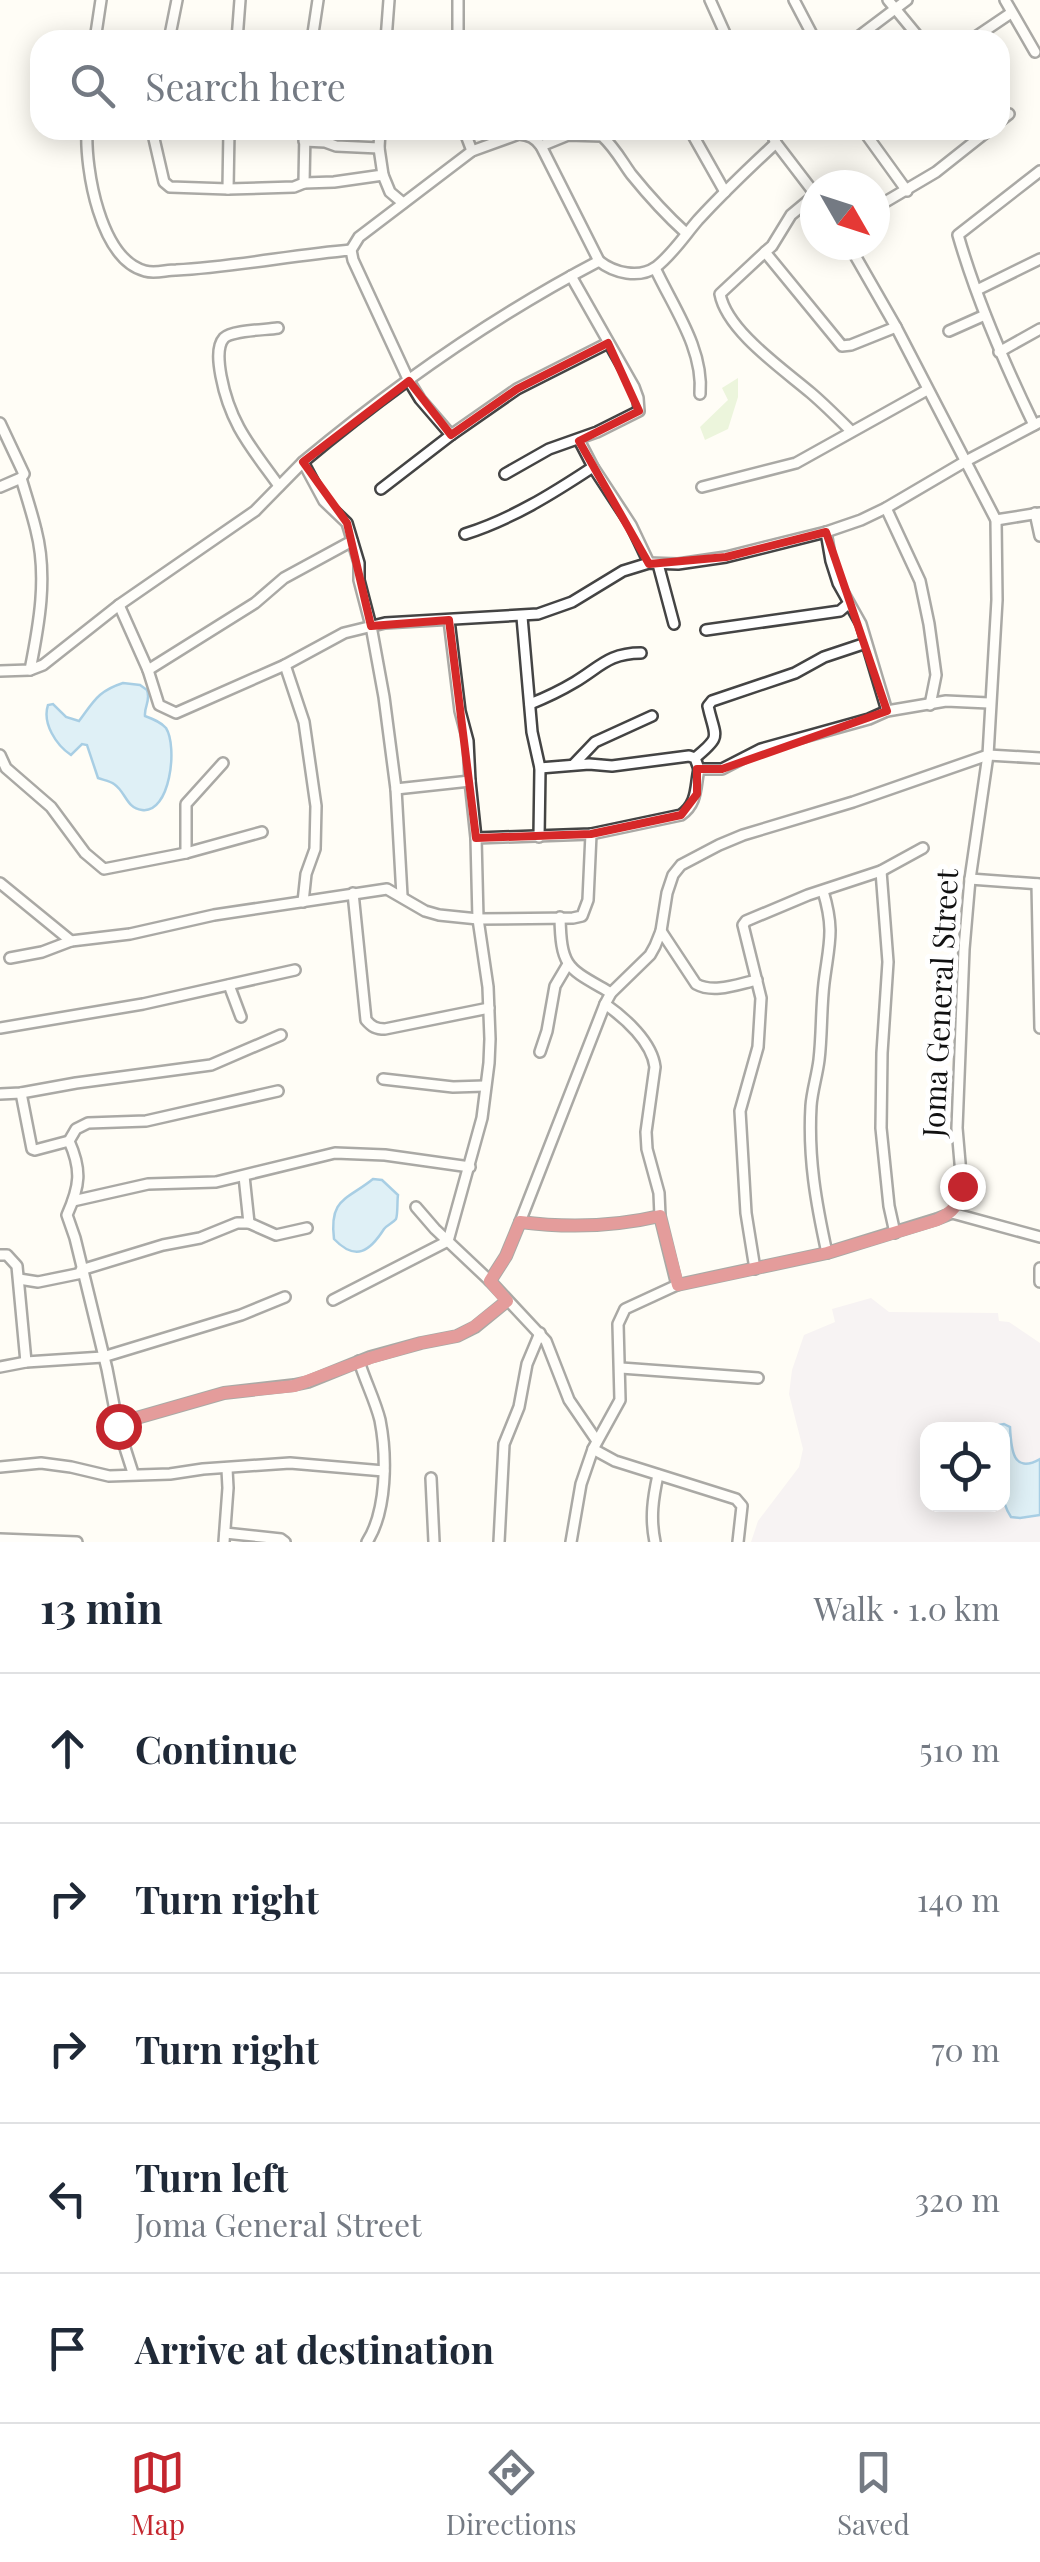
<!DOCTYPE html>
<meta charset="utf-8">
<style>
body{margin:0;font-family:"Playfair Display",serif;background:#f6f6f7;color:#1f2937}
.controls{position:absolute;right:30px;bottom:30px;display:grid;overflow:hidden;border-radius:20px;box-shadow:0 5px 25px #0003}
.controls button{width:90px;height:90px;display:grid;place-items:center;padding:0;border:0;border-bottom:2px solid #e0e1e3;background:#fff;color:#1f2937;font:50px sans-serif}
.compass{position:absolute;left:800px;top:170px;width:90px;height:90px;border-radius:50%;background:#fff;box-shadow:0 5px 25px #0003;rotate:129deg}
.stop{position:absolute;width:30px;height:30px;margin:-22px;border:8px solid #c4262e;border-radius:50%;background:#fff}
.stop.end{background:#c4262e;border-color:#fff;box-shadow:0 2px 10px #0008}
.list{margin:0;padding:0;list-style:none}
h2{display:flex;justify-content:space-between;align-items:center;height:130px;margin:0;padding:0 40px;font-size:42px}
h2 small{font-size:32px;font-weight:400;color:#747a83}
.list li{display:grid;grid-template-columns:65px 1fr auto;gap:30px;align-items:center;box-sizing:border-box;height:150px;padding:0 40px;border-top:2px solid #e0e1e3}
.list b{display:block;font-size:38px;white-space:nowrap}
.list p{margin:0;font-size:32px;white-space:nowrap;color:#747a83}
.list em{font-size:32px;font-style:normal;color:#747a83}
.icon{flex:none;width:55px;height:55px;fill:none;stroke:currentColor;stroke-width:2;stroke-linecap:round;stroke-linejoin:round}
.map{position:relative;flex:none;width:1040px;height:1542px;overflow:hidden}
.search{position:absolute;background:#fff;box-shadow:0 5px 25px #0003;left:30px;right:30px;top:30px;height:110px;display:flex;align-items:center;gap:25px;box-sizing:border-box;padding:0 35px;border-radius:30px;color:#747a83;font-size:38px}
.sheet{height:880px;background:#fff}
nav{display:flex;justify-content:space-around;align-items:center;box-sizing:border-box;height:140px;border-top:2px solid #e0e1e3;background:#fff;font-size:28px;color:#747a83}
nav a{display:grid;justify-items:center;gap:5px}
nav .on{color:#c4262e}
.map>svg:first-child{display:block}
</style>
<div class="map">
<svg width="1040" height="1542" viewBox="0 0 1040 1542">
<rect width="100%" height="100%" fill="#fffdf5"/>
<path fill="#eee6ef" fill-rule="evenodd" d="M871,1298l18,14 109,1 1,8 10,1 31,21v199h-289l7,-21 41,-54 4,-18 -14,-55 3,-24 12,-35 31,-13 -3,-13zM928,1430h74v74h-74z"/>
<path fill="#d5ebbd" d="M738,378v19l-10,32 -23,11 -5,-13 28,-27 -6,-12z"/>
<g fill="#b9e0f7" stroke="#3f96cf" stroke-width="2.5">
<path d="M123,683l17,2 7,5c4,11 -3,16 -2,26 8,3 16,6 21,12 12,19 4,86 -24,82 -16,-2 -16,-18 -28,-26 -4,-3 -11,-4 -16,-6l-11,-33 -5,-1 -11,11c-15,-10 -29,-32 -23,-50l5,-1 13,13 13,4c15,-20 19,-30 44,-38z"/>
<path d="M373,1179l9,1 16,15c-1,6 0,19 -2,24 -3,4 -9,6 -12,10 -14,22 -28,33 -50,10 -5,-41 13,-39 39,-60z"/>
<path d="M1004,1424l6,3c1,20 2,48 30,32v56l-20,3 -9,-1c-16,-23 -9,-61 -9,-87l-8,-1 -1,-3z"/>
</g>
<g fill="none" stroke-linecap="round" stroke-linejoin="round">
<defs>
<g id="minor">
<path d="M458,0v40"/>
<path d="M710,0l18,40"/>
<path d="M794,0l21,40"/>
<path d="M888,0l33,40"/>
<path d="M1005,0l30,52"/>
<path d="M95,40l6,-40"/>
<path d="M169,40l8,-40"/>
<path d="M237,40l3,-40"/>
<path d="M312,40l6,-40"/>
<path d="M386,40l3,-40"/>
<path d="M854,40l53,-40"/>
<path d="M971,40l40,-27"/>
<path d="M1000,121l9,-7"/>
<path d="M87,130c-2,39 13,129 58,141 10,3 21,-1 31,-1 59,-3 116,-15 175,-20"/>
<path d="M152,130l12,52 6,5 58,2 66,-2 10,-4 1,-53"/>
<path d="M464,130l8,21"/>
<path d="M690,130l35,62"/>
<path d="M770,130l6,13 39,51"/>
<path d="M863,130l44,61"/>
<path d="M304,141l21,1 11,4 43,2"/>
<path d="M541,146l27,-11 34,1c13,12 19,24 29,38 17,21 35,41 55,59"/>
<path d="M383,175l7,17 13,11"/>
<path d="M304,183l30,-1 49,-7 -4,-27 1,-18"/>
<path d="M228,189l1,-59"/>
<path d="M815,195l-24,20 -19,31 -7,6 77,94 9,-1 45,-18"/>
<path d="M875,208l61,-36 53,-42"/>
<path d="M765,252l-45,42c7,37 63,75 91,99 14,12 27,25 40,38"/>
<path d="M655,268c18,39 49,81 45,126"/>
<path d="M977,290l63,-31"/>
<path d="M278,328c-12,2 -46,2 -54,10 -8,9 -5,27 -3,38 9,48 30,71 58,110"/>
<path d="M949,331l36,-16"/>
<path d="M999,352l41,-23"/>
<path d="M0,423l24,51 -3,4 -21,9"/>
<path d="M1034,425c-30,-62 -57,-124 -76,-190l82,-64"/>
<path d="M451,435l-31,-36 -11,-18 -56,-121 -2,-10 8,-13 113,-86 47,-17c10,1 16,4 22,12l58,115"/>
<path d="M579,440l14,27 38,58 18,38"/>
<path d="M505,474l44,-25 48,-17 42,-21 -1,-13 -4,-11 -63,-111"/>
<path d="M21,478c5,17 11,35 15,52 12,46 3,95 -6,140"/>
<path d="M702,487l94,-24 131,-73"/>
<path d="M381,489l70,-54 66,-46 91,-46"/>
<path d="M886,508l34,73 9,43 7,51 -6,30"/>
<path d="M1035,513l5,23"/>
<path d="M996,520l44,-7"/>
<path d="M826,532l5,29 7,22 23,41 26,87"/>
<path d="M465,534c47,-15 87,-40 128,-67"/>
<path d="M658,564l16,60"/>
<path d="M119,605l29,65 11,35 17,8 109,-48 59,-32 41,-10 153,-9 34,-12 51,-31 26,-8 29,1 48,-7 100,-25 35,-12 25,-12 80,-47 74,-39"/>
<path d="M522,617l10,115 8,36 -1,69"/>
<path d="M706,630l120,-17 14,-2 8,-7"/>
<path d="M285,665l19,57 12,84 -1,43 -9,25 -3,28"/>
<path d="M148,670l107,-67 29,-25 68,-37"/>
<path d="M0,671l30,-1 13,-5 76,-60 136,-94 48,-49"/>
<path d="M530,704c15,-6 30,-13 45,-22 25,-15 34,-29 66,-29"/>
<path d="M0,755l6,13 45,39 34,46 19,16 82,-16 76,-21"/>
<path d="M695,758c28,-23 20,-20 13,-52l4,-5 83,-28 29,-16 42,-14"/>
<path d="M574,764l21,-22 57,-26"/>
<path d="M540,768l49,-4 23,2 77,-10 6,2 4,11h23l39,-20 108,-30 18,-8 59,-10 43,2"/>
<path d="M396,789l74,-8"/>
<path d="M476,838l115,-4 90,-19c17,-12 14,-28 18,-46"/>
<path d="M186,853v-49l37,-41"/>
<path d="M881,871l7,91 -6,91 -1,75 8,78 6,27"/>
<path d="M970,879l70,5"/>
<path d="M0,883l71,58 59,-7 84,-19 173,-26 38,22 14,4 39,4 95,-1 9,-2 6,-16 3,-66"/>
<path d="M1037,884l3,144"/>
<path d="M823,891c12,40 6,52 1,92 -3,25 -2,52 -5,77 -2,16 -7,31 -8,46 -3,52 5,97 16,147"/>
<path d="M353,893l13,127c6,7 10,9 19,9l104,-21"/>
<path d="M402,896l-6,-107 -12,-92 -13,-71 -12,-46v-17l-12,-40 -23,-22 -21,-39c90,-75 191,-146 296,-201 15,12 40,18 57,6 16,-12 29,-32 42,-47 25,-27 51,-52 78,-77"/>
<path d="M560,917c1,52 8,51 51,76"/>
<path d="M661,931l35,53c18,10 42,0 61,-4"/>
<path d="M10,958l32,-6 29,-11"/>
<path d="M229,985l12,32"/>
<path d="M605,1004c20,14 47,38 50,63l-9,65 1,17 12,44 1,23 17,69"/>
<path d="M0,1028l143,-24 152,-34"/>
<path d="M540,1052l7,-21 8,-45 13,-22"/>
<path d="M383,1079l70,8 32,-1"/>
<path d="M21,1093l11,56 3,1 34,-9"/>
<path d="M0,1094l21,-1 55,-10 135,-18 70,-30"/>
<path d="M244,1176l5,47"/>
<path d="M73,1201l75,-17 68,-2 119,-29 50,2 85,12"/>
<path d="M416,1207l19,22 55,52"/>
<path d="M952,1213l88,24"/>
<path d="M520,1222c47,6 93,5 140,-6"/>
<path d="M0,1255h7l10,11 9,96"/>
<path d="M1040,1268v14"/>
<path d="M755,1269l-9,-56 -6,-102 18,-64 3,-49 -18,-73 3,-4 62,-26 73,-24 42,-23"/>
<path d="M81,1270l82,-25 37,-7 37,-15h12l27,12 31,-7"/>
<path d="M19,1279l19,3 44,-9"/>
<path d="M333,1300l115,-59 34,-123 7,-55 1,-24 -2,-52 -10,-68 -2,-81 -6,-57 -2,-40 -8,-30 -11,-91"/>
<path d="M359,1361c6,20 16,39 21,59 7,36 7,91 -13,122"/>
<path d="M0,1367l26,-5 77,-5 138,-42 44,-18"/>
<path d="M621,1368l137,10"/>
<path d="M118,1426l15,-7 91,-26 70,-8 14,-3 62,-25 51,-14 36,-7 18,-9 32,-26"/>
<path d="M597,1441l-28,-41 -23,-59 -56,-60 16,-25 14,-34 85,-218 6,-11 39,-38 5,-9 6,-15 6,-38 6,-18 8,-10 38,-20 24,-10 110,-33 135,-47 52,3"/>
<path d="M593,1449l22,12 121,38 6,7 -4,36"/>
<path d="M0,1467l41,-4 30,4 38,9 61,-2 33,-5 87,-6 94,8"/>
<path d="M133,1473l-15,-47 -11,-57 -32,-131 -8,-23c13,-29 15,-45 2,-74l7,-12 12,-6 58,-2 132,-30"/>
<path d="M431,1478l3,64"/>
<path d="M225,1533l56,6 4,3"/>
<path d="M0,1539l77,3"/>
<path d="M224,1542l4,-54 -1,-19"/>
<path d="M499,1542l5,-98 15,-37 8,-43 13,-31"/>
<path d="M571,1542l10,-58 12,-35 27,-49 -2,-76 7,-15 52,-24 150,-32 110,-34 15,-6 9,-15 1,-12 -5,-58 7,-179 6,-70 18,-124 9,-155 -1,-80 -100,-193 -47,-82"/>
<path d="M655,1542c-5,-24 -2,-44 3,-67"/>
</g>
</defs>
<use href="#minor" stroke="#444" stroke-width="14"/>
<use href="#minor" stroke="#fff" stroke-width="9"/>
</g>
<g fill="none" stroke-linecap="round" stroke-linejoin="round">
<path stroke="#c4262e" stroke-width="12" d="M118,1426l15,-7 91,-26 70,-7 76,-28 51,-15 36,-7 17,-9 33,-26 -17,-20 16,-25 14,-34c47,6 93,5 140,-6l18,69 149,-32 110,-33c16,-8 23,-16 25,-34"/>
</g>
<path d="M0 0H1040V1542H0ZM608,343l31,68 -60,30 70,123 77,-7 100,-25 61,179 -165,58h-25v25l-16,21 -90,19 -115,4 -27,-218 -78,6 -24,-103 -44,-61 106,-81 42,54 66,-46z" fill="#fffdf5" fill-opacity=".55" fill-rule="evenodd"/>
<path fill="none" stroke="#d62828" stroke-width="8" stroke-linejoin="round" d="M608,343l31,68 -60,30 70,123 77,-7 100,-25 61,179 -165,58h-25v25l-16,21 -90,19 -115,4 -27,-218 -78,6 -24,-103 -44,-61 106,-81 42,54 66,-46z"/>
<g text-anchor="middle" stroke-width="10" stroke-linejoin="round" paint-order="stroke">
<g font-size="30" fill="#111" stroke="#fff">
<text transform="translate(941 1003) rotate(-87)" y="10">Joma General Street</text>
</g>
</g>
</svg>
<div class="controls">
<button><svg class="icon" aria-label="locate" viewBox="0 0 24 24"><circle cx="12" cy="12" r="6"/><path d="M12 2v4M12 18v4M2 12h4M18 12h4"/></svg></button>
</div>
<svg class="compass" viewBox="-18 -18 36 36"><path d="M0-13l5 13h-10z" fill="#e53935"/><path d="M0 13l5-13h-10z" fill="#747a83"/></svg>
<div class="stop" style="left:118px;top:1426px"></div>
<div class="stop end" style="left:962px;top:1186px"></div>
<div class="search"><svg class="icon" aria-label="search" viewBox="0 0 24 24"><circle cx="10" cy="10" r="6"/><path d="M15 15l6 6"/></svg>Search here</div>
</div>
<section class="sheet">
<h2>13 min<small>Walk · 1.0 km</small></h2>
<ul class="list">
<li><svg class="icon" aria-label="ahead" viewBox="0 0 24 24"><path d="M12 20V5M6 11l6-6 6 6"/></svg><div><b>Continue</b></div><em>510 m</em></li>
<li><svg class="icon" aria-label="right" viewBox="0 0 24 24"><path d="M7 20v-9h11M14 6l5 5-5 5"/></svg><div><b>Turn right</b></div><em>140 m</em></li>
<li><svg class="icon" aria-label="right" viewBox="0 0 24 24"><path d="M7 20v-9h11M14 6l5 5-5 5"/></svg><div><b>Turn right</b></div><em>70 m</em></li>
<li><svg class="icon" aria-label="left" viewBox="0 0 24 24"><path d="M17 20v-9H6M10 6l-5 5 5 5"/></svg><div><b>Turn left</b><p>Joma General Street</p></div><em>320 m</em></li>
<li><svg class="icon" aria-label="arrive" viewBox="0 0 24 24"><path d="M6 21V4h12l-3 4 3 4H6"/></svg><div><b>Arrive at destination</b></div></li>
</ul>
</section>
<nav>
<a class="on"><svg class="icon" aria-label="map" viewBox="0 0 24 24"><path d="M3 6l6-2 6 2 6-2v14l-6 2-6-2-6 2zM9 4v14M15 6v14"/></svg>Map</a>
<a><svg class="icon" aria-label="directions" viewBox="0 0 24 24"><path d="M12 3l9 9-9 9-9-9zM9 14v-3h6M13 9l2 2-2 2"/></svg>Directions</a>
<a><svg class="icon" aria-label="saved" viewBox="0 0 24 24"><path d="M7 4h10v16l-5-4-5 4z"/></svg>Saved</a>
</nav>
